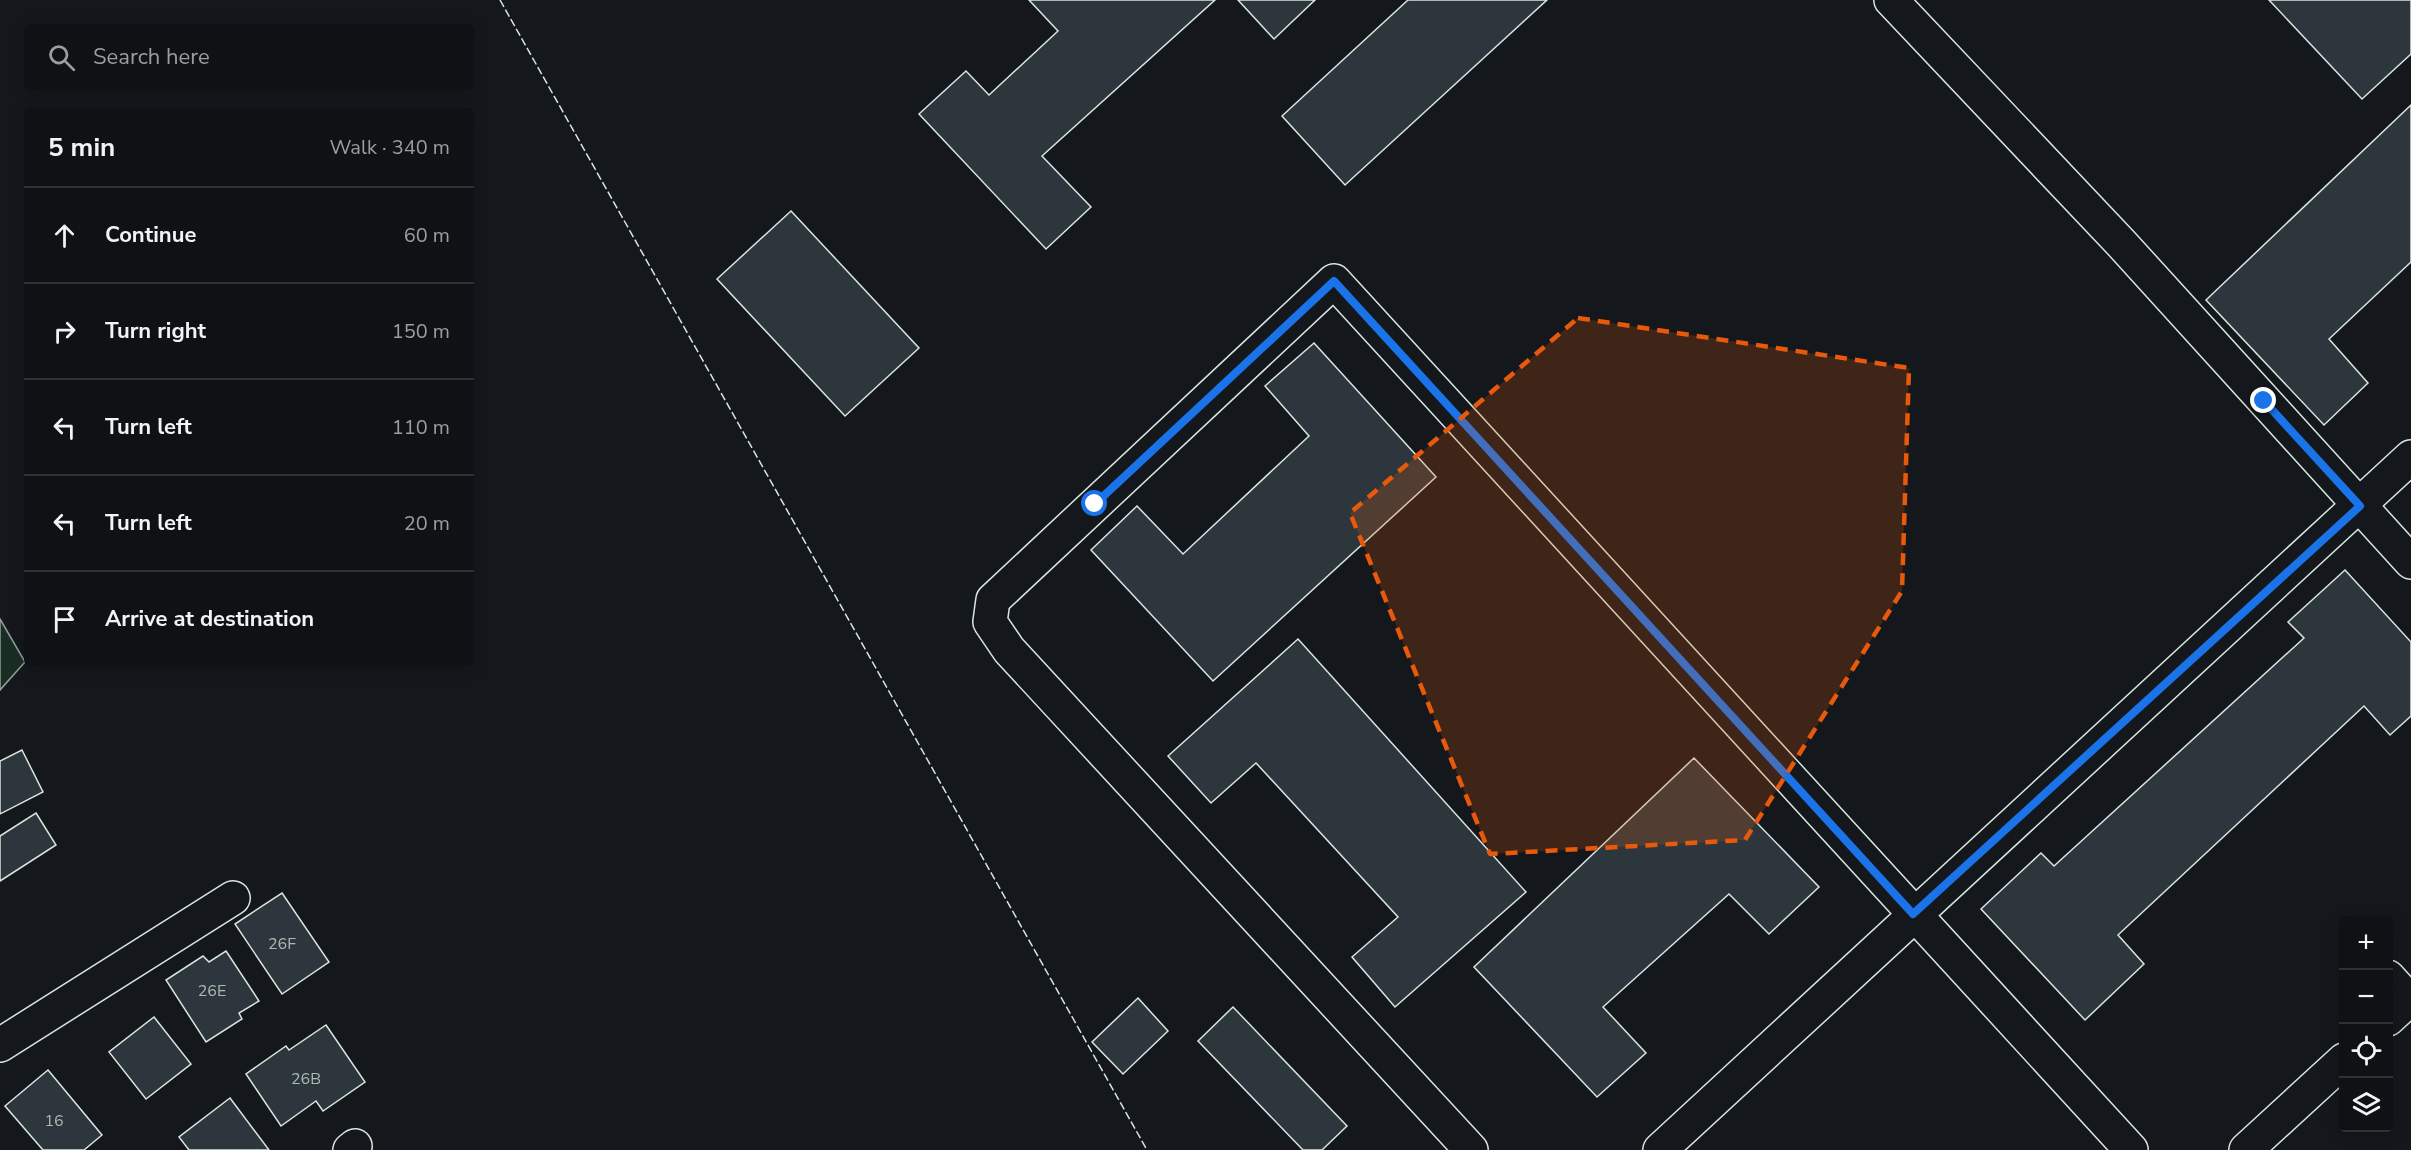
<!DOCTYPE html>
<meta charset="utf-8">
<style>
body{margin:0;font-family:"Nunito Sans",sans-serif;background:#181b1e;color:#f1f3f6}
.controls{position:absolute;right:18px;bottom:18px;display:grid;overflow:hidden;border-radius:6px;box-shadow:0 3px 15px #0003}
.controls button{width:54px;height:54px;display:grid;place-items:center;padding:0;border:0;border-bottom:2px solid #2f3234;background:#0f1215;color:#f1f3f6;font:30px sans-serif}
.stop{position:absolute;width:18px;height:18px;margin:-14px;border:4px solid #1a73e8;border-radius:50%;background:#fff}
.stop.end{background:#1a73e8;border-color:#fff;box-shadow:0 2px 6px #0008}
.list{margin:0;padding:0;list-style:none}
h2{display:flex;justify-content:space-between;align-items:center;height:78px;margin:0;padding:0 24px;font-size:26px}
h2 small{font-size:20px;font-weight:400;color:#9b9ea0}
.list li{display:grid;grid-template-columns:39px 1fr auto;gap:18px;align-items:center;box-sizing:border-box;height:96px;padding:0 24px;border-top:2px solid #2f3234}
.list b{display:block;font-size:22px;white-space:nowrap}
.list em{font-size:20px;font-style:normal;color:#9b9ea0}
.icon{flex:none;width:33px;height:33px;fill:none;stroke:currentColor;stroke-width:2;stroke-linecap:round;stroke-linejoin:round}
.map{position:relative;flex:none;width:2411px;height:1150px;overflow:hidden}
.search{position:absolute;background:#0f1215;box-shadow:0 3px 15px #0003;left:24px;top:24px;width:450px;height:66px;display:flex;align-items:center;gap:15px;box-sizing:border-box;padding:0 21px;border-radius:6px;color:#9b9ea0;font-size:22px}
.panel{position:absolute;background:#0f1215;box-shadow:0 3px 15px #0003;left:24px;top:108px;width:450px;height:558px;border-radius:6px}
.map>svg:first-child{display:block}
</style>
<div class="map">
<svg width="2411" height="1150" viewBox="0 0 2411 1150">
<rect width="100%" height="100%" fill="#14181c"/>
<path fill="#1a2d24" stroke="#939e99" stroke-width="1.5" d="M0,619l25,43 -25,28z"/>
<g fill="#2c363c" stroke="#d8e6dc" stroke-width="1.5">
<path d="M1029,0h186l-173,156 49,51 -45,42 -127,-135 47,-43 23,24 69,-64z"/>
<path d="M1238,0h77l-41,39z"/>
<path d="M1408,0h139l-202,185 -63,-69z"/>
<path d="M2269,0h142v54l-49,45z"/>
<path d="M2411,105v157l-82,77 39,44 -44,42 -118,-125z"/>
<path d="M791,211l128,137 -74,68 -128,-137z"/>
<path d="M1314,343l122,134 -223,204 -122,-131 46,-44 46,48 126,-118 -44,-50z"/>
<path d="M2345,570l66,72v74l-21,19 -26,-29 -246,229 26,29 -59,56 -104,-111 60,-56 13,13 250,-228 -16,-16z"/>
<path d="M1298,639l228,253 -131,115 -43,-50 46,-40 -142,-154 -45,40 -43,-47z"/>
<path d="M22,750l21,42 -43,22v-53z"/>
<path d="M1694,758l125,129 -50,47 -40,-40 -126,113 43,46 -49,44 -123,-130z"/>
<path d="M36,813l20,32 -56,36v-45z"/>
<path d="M282,893l47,69 -47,32 -47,-70z"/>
<path d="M226,951l33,50 -20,12 3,6 -36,23 -40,-62 37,-24 6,6z"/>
<path d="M1138,998l30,33 -45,43 -31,-32z"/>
<path d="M1233,1007l114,119 -25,24h-19l-105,-109z"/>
<path d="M154,1017l37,47 -45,35 -37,-47z"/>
<path d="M326,1025l39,57 -42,29 -7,-10 -35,25 -35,-52 40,-28 3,4z"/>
<path d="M48,1070l54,65 -18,15h-41l-38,-44z"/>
<path d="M230,1098l39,52h-80l-10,-13z"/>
</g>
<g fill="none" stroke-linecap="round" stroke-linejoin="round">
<defs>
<g id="minor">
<path d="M1891,0l230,243 290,319"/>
<path d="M2388,977l23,25"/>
<path d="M2388,1019l23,-21"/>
<path d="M0,1045l233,-147"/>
<path d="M350,1150l5,-4"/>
<path d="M1471,1150l-462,-500 -19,-28 3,-22 341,-319 797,869"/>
<path d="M1660,1150l751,-693"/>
<path d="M2246,1150l98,-90"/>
</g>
</defs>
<use href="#minor" stroke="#d8e6dc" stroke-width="36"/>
<use href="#minor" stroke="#14181c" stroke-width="33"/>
<path stroke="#d8e6dc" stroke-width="1.5" stroke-dasharray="8 3" stroke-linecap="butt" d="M500,0l647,1150"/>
</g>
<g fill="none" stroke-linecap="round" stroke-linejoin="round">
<path stroke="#1a73e8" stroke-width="8" d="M1095,504l239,-223 579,633 447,-408 -96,-105"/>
</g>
<path fill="#e8590c" fill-opacity="0.2" stroke="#e8590c" stroke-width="4.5" stroke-dasharray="12 8" stroke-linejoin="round" d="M1578,318l331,50 -7,223 -157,249 -255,14 -140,-341z"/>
<g text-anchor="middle" stroke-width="4.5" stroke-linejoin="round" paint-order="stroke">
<g font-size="16" fill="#adbab4">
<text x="282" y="949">26F</text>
<text x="212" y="996">26E</text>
<text x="306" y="1084">26B</text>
<text x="54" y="1126">16</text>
</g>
</g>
</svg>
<div class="controls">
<button>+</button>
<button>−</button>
<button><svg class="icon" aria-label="locate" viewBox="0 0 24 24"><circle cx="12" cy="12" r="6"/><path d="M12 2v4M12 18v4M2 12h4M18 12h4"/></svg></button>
<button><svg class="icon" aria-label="layers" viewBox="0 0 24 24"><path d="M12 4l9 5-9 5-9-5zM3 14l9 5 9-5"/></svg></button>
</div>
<div class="stop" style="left:1095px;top:504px"></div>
<div class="stop end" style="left:2264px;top:401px"></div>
<div class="search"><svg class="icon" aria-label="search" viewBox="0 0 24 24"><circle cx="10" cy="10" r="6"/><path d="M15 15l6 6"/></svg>Search here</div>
<section class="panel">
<h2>5 min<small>Walk · 340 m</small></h2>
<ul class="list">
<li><svg class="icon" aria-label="ahead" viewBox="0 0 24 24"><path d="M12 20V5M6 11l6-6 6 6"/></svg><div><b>Continue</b></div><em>60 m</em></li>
<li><svg class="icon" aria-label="right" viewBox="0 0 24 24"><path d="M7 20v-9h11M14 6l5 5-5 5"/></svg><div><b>Turn right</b></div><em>150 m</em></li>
<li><svg class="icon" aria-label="left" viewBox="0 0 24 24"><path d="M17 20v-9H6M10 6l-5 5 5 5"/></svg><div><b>Turn left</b></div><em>110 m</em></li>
<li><svg class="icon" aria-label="left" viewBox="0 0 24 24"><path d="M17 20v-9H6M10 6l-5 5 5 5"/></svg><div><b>Turn left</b></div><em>20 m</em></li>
<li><svg class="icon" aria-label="arrive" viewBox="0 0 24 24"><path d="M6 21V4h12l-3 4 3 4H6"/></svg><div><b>Arrive at destination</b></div></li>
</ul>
</section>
</div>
